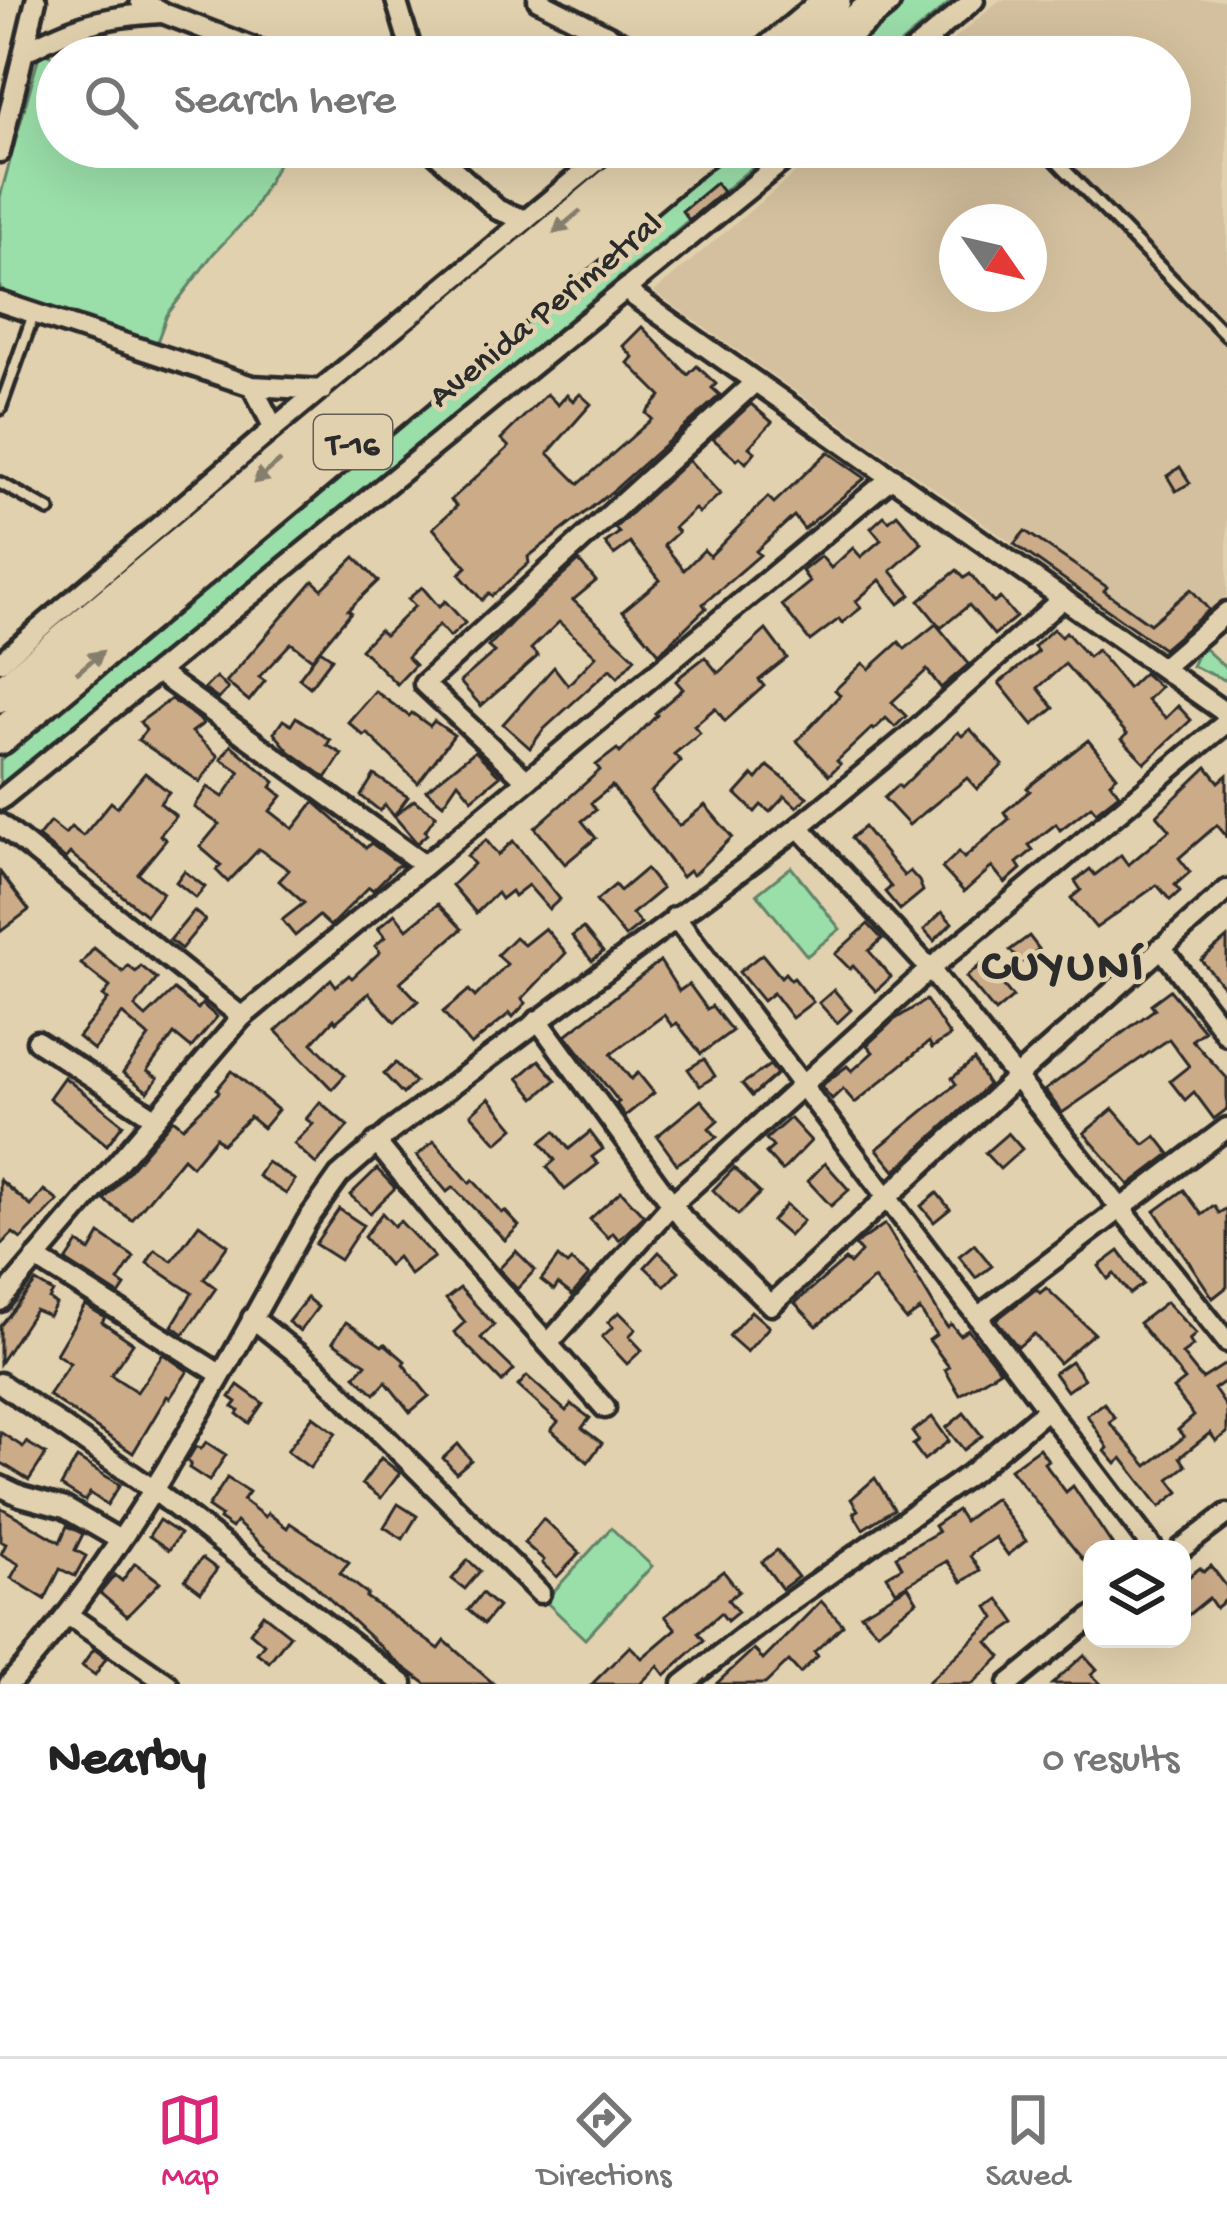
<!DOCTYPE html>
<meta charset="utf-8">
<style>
body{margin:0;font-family:"Gochi Hand",sans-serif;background:#f6f6f6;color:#222}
.controls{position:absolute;right:36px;bottom:36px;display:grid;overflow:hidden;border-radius:24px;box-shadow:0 12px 48px #0002}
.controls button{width:108px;height:108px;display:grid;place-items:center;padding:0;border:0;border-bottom:3px solid #e0e0e0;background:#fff;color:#222;font:60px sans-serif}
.compass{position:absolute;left:939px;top:204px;width:108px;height:108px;border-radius:50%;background:#fff;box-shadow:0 12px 48px #0002;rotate:124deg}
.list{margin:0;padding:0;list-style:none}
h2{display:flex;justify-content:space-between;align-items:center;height:156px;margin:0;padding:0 48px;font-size:51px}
h2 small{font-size:39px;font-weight:400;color:#767676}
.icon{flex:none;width:66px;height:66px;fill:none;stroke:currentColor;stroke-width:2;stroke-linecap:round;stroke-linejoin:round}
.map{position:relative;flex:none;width:1227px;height:1684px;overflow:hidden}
.search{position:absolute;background:#fff;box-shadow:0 12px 48px #0002;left:36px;right:36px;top:36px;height:132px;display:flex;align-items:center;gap:30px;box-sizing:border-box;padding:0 42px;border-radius:66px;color:#767676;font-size:45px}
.sheet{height:372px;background:#fff}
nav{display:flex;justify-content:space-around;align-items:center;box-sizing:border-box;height:168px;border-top:3px solid #e0e0e0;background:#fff;font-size:33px;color:#767676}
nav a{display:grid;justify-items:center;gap:6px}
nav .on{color:#db2777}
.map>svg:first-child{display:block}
</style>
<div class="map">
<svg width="1227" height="1684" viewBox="0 0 1227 1684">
<rect width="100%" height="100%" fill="#e2d1ae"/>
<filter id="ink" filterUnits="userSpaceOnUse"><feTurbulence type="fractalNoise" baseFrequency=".00833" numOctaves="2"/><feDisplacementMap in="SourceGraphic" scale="24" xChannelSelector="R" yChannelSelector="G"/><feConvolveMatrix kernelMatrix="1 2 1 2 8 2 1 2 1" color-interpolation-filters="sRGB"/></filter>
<g filter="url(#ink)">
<path fill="#d4c09e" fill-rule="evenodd" d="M1000,0h227v595l-64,54 -509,-357 172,-145h344v-90h-237zM957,222h72v72h-72z"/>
<g fill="#9adea9" stroke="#62846a" stroke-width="3">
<path d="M908,0h45l-68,57h-45z"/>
<path d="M40,52l17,6v89h230l-37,68 -37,39 -46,61 -13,35 -154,-51v-102z"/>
<path d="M733,147h44l-777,644v-31z"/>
<path d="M1205,649l22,20v12l-35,-15 6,-13z"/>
<path d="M791,867l49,62 -33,27 -50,-62z"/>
<path d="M611,1528l41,38 -67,73 -40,-38z"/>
</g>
<g fill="#ccab89" stroke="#2b2b2b" stroke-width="3">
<path d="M716,183l7,9 -34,28 -7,-9z"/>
<path d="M642,327l46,48 9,-9 19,18 -4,4 8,7 -106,95 -86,67 1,6 -37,33 -3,-3 -7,7 -23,-26 8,-7 -34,-39 24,-22 -6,-6 58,-53 -8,-8 46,-45 11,11 9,-10 6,6 7,-7 11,10 -43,49 31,31 73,-65 -6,-6 15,-17 -33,-33 5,-6 -10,-11z"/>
<path d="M751,404l21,18 -23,25 6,5 -9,11 -6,-6 -3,3 -24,-21z"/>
<path d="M828,452l37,26 -61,51 -10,-13 -38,35 4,4 -57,49 3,4 -47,45 -36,-42 37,-31 -30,-37 -16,12 -9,-12 14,-10 -4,-5 74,-68 31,34 -21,19 -4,-4 -21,19 4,4 -14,13 20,25 20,-20 6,6 58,-59 6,6z"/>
<path d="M1180,467l10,16 -14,8 -9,-15z"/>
<path d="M897,514l25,29 -31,28 20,24 -12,9 -19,-24 -24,21 5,7 -19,15 -3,-4 -29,22 -28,-36 28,-23 -8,-11 19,-15 10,12 22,-20 8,9 20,-17 -10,-12 13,-12 5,5z"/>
<path d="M1025,531l82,56 -3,4 46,33 41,-35 18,21 -46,39 -149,-105z"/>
<path d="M355,557l23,24 -30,29 3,2 -39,47 -21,-16 -32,34 6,4 -16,20 -23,-19 87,-101 9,8z"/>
<path d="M579,561l17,20 -23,19 62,58 -17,19 -8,-8 -67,61 -13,18 -27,-24 51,-57 14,18 28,-29 -37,-34 -28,27 7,7 -57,50 -21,-24 34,-30 -6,-5 25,-26z"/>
<path d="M957,570l7,8 6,-4 24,29 6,-5 16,19 -22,18 -25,-30 -28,23 -22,-27z"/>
<path d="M422,587l17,20 6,-6 20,22 -15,14 -11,-12 -32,32 8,8 -18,19 -36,-35 18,-19 6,5 30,-29 -7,-7z"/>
<path d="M936,624l33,40 -28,24 -14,-18 -35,32 14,14 -11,11 -9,-9 -12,12 -2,-2 -35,33 3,3 -11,11 -32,-34 43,-46 -5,-5 28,-27 6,6 30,-27 6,7z"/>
<path d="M1053,629l8,8 5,-5 22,25 9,-7 31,38 16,-15 16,14 -13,13 19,18 12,-12 13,14 -46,43 -23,-24 5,-5 -62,-70 -27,24 16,20 -21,17 -34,-42 39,-31 -4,-5z"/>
<path d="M766,630l21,28 -28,22 5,6 -39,35 -10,-13 -21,18 6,7 -26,21 7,7 -30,31 28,34 26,-21 27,32 -39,38 -4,-4 -7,6 -70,-91 -21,17 5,7 -14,11 14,17 -31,26 -30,-36 65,-58 -4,-5 21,-16 3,4 37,-38 -2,-2 28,-24 -7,-8 6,-6 23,-18 13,16z"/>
<path d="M320,650l12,8 -22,29 -11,-9z"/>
<path d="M216,677l12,12 -10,10 -14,-10z"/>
<path d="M375,691l34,25 3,-3 18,13 4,-5 20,14 -36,48 -51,-50 -3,3 -16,-14z"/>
<path d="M171,699l28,20 4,5 -11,8 26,24 -18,26 -62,-42 8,-10 -6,-8z"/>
<path d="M296,717l34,23 -3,5 15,9 -16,24 -37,-27 -15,-18 9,-13 8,5z"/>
<path d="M970,729l33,36 -26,24 -10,-11 -58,47 -25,-27 14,-13 3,3 57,-56 4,4z"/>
<path d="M1088,740l29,36 -7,6 9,12 -23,18 -5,-6 -31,24 -4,-6 -27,21 4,5 -16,13 4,6 -16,14 -13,-16 -28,25 -22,-24 17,-16 5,6 45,-39 -5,-7 26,-21 -3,-3z"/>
<path d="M231,745l44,37 -4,5 11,9 -12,15 23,18 21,-27 52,46 5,-5 32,23h-6l-24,24 -4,-3 -39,39 -11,-10 -24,20 -13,-16 22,-17 -25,-22 10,-11 -30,-21 -31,33 -12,-12 5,-5 -21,-18 19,-23 -25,-17 14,-20 15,10 17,-25 -19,-13z"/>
<path d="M475,751l25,25 -28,23 -14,-17 -15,22 -17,-14z"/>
<path d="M768,766l39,31 -10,10 -12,-11 -15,16 -9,-7 -6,7 -19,-18 17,-19 4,4z"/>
<path d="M1207,767l12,15 8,-7v62l-10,-12 -38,33 11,14 -15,13 5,6 -10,9 -13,-15 -61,43 -25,-30 10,-8 -6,-9 15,-12 5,6 26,-20 7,10 42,-35 -13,-15z"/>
<path d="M145,773l24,19 -9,11 16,13 -16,19 6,5 -28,34 25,19 -17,22 -76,-62 -5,6 -27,-22 12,-15 15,12 6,-7 12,9 28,-34 6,5z"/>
<path d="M374,775l34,22 -14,19 -9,-11 -5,6 -19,-15z"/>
<path d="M414,800l22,15 -11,16 2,3 -10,9 -23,-27z"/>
<path d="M864,827l40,49 6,-5 9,10 4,10 -23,19 -15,-18 6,-5 -40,-49z"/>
<path d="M486,840l12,15 15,-14 47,58 -11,10 -21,-24 -14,11 -3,-5 -10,8 -4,-6 -21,20 -24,-28 22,-21 -7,-8z"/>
<path d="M646,869l16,20 -30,25 9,10 -16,13 -29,-36 19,-16 5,6z"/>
<path d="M184,871l21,16 -9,11 -20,-16z"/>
<path d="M0,872l29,38 -29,22z"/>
<path d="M438,904l24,25 -62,53 18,19 -23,21 -26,-29 -33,29 -2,-3 -22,24 33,32 -13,14 -56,-58 55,-52 5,7 13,-11 3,3 28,-26 -5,-6 10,-9 -7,-9 17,-14 12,15z"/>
<path d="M194,911l11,9 -24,29 -11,-9z"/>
<path d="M942,912l10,11 -18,18 -10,-11z"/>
<path d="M868,924l14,15 -13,12 22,26 -15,14 -23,-25 -3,3 -15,-15z"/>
<path d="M545,928l21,25 -44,46 4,4 -13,14 -3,-4 -39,32 -28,-33 26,-22 6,7 32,-33 -10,-9 18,-18 9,8z"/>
<path d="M583,928l20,24 -11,9 -20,-25z"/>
<path d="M1029,936l10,13 -18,14 -11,-13z"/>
<path d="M1227,938v53l-26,-31z"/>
<path d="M94,948l29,24 5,-6 8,6 5,-6 16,13 -22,28 11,10 28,-27 24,19 4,-5 15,13 -26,31 -17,-14 -27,37 11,7 -10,14 -25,-19 26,-36 -27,-23 -28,36 -16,-13 30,-37 -5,-4 7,-9 -29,-23z"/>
<path d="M762,954l19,23 4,-4 6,7 3,-2 19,24 -21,16 -19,-25 -10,8 -24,-29z"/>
<path d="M660,961l19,30 10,-7 18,25 5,-3 20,25 -31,23 -24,-31 -5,3 -8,-11 -53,39 20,25 7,-6 16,20 -29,23 -9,-12 3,-2 -53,-67z"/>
<path d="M984,962l29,35 -18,15 -29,-35z"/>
<path d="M834,990l17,20 -14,13 -18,-20z"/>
<path d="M1170,990l34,41 -12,9 35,38v31l-13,10 -20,-27 -9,8 -15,-19 19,-15 -20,-27 -107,74 -17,-23 110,-81 -4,-5z"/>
<path d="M926,1000l24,36 -18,12 -3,-6 -74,61 -12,-14 -11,10 -11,-13 26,-20 5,5 21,-19 -6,-7 27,-25z"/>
<path d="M704,1059l11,17 -15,10 -12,-17z"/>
<path d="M539,1060l17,20 -21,18 -17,-20z"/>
<path d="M974,1060l14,25 -93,86 -18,-22 79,-65 -4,-6z"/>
<path d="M396,1063l19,19 -12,12 -19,-20z"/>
<path d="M770,1065l7,9 -25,22 -10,-12z"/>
<path d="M232,1071l46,39 -15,18 -13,-11 -28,27 -6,-7 -24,29 -9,-8 -51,62 -28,-20 69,-81 10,8 36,-35 -2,-3z"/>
<path d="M64,1077l59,47 -16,21 -58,-47z"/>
<path d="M489,1098l25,30 -17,15 -26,-29z"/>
<path d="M701,1100l17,20 -9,8 8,9 -40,27 -20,-28z"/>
<path d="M320,1102l28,24 -32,38 -22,-20 19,-20 -7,-5z"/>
<path d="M1113,1109l31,36 12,-9 14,18 -41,31 -45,-52z"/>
<path d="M790,1118l21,23 -29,30 -16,-18 7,-6 -7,-8z"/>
<path d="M555,1131l14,18 21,-17 13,17 -11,8 6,7 -33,26 -18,-23 8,-7 -14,-18z"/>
<path d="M1008,1133l14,16 -22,20 -15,-16z"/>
<path d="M434,1141l36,42 3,-3 29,33 3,-2 14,15 -14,14 -52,-53 -6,5 -30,-36z"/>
<path d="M267,1162l28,18 -9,14 -28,-18z"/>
<path d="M825,1163l24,27 -18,16 -23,-25z"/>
<path d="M734,1168l26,25 -22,22 -25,-25z"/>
<path d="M377,1169l18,19 -25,25 -20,-18z"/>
<path d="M0,1180l31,26 13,-16 14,11 -37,38 -8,-6 -13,13z"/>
<path d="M1184,1190l18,25 12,-9 5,7 8,-5v79l-14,11 -58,-87z"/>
<path d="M621,1191l23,25 -25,24 -6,-7 -5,5 -18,-19z"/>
<path d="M937,1193l13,16 -16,13 -13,-16z"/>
<path d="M786,1205l17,16 -14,15 -17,-15z"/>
<path d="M339,1209l24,16 -23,35 -25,-16z"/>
<path d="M382,1213l12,13 6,-5 34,36 -24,18 -13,-18 -9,8 -24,-28z"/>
<path d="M199,1224l29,21 -24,34 12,9 -32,46 -12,-8 20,-33 -45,-30 8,-13 17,11z"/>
<path d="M885,1224l62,103 4,-3 9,11 8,-5 32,40 -40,25 -15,-25 4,-3 -20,-27 7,-5 -16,-25 -14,10 -32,-41 -57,47 -22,-23 50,-43 5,4 11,-12 -6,-7z"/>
<path d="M100,1234l34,23 -16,24 7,5 -6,9 -53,-34 12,-18 12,8z"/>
<path d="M974,1244l18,22 -16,12 -17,-22z"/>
<path d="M516,1251l19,19 -18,19 -18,-20z"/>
<path d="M1119,1251l24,33 -13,10 -16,-20 -6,5 -9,-13z"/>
<path d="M659,1252l20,19 -14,15 -20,-19z"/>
<path d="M558,1257l9,8 4,-4 18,14 -17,20 -14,-11 -4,6 -13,-10z"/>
<path d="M36,1282l17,10 -4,7 7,5 -7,12 -14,-6 -35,53v-37z"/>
<path d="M460,1288l34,37 -13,13 33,32 -12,12 -48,-50 11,-10 -19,-23z"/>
<path d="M1046,1288l48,45 -35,30 -25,-29 -16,13 -22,-27 40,-31 4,4z"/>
<path d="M307,1298l11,9 -18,24 -12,-9z"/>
<path d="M1166,1302l30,32 -7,6 4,6 -11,8 20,25 25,-16v17l-13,9 13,19v25l-11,8 -6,-8 -30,24 6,9 -17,13 10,13 -19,15 -38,-49 -6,6 -11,-13 3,-3 -21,-33 17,-12 11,15 -6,4 38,44 37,-29 -6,-7 16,-14 -21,-27 12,-9 -46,-57z"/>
<path d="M85,1305l20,12 -3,5 31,21 -22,32 26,17 26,-38 25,17 -18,27 -3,-2 -34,57 -85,-58 22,-32 -14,-9z"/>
<path d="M751,1311l18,16 -22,25 -18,-16z"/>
<path d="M619,1312l17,17 -7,7 13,14 -15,14 -25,-27 11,-10 -5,-5z"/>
<path d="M346,1322l36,24 3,-2 20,17 -2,3 26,32 -19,16 -24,-30 -11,12 -20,-18 11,-12 -33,-22z"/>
<path d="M1071,1361l13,18 -17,12 -13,-18z"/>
<path d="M527,1376l39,35 5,-7 19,14 -8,10 20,15 -14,19 -37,-32 7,-8 -40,-36z"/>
<path d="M238,1385l25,18 -14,20 -12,-9 2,-3 -6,-4 4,-5 -7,-5z"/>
<path d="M964,1413l18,23 -18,14 -18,-22z"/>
<path d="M313,1416l23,17 -26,35 -23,-17z"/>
<path d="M932,1417l17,24 -25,19 -11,-15 6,-4 -7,-9z"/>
<path d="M0,1432l23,15 3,-5 20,12 -17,26 -29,-18z"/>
<path d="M206,1442l20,13 -17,26 -20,-13 2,-4 -4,-3 9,-15 5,3z"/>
<path d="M458,1444l13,16 -15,13 -13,-15z"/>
<path d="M1039,1448l9,12 -4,3 22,29 7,-6 42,63h-23v22l-82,-102z"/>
<path d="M77,1458l43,27 -13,20 -17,-12 -5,8 -24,-15z"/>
<path d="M381,1458l19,15 -19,25 -19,-14z"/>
<path d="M227,1478l22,14 -6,8 22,17 3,-4 19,15 3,-5 59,39 -9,11 28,21 -2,3 73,52 6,-8 49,43h-68l-28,-21 -90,-84 -38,-27 -34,-30 -4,6 -13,-9 2,-3 -13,-9z"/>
<path d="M875,1478l19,31 -31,20 -10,-16 5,-3 -7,-11z"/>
<path d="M995,1498l31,43 -18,14 -13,-18 -23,16 -2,3 10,14 -18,12 -15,-21 -51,30 -9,-15 15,-9 -6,-11 42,-24 -4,-6 23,-16 7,11z"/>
<path d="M398,1504l19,12 -14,23 -19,-12z"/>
<path d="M0,1507l60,35 7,-16 16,8 -8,16 11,6 -11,20 -15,-7 -15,30 -34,-21 8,-14 -18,-10 5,-10 -6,-3z"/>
<path d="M543,1519l37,34 -23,24 -15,-14 2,-3 -20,-17z"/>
<path d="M159,1520l21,14 -11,16 -20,-14z"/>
<path d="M777,1550l21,27 -16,12 -20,-27z"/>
<path d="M202,1558l15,11 -16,23 -16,-12z"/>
<path d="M468,1560l12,11 -15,18 -13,-10z"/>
<path d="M135,1563l25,19 -33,34 -27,-23 15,-18 7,6z"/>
<path d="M1211,1566l16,21v12l-11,9 -7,-10 -27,22v-38l18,-14 4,4z"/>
<path d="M723,1571l16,20 -11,9 10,12 -11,9 -6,-8 -23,20 6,7 -39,35 -7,-9 -18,18h-48l38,-38 12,12 34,-29 -11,-13z"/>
<path d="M908,1586l9,15 -40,31 -16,-18z"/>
<path d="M482,1593l16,14 -14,17 -16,-14z"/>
<path d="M999,1599l17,24 -28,19 13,15 -29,27h-46l69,-66 -7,-11z"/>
<path d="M821,1601l22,24 -29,27 4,4 -18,17 -11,-12 -24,23h-49l38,-35 9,11z"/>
<path d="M263,1614l27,21 -21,27 -12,-9 7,-9 -14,-12z"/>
<path d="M94,1649l12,9 -11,17 -13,-9z"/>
<path d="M1084,1655l13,14 -6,5 10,10h-49z"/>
</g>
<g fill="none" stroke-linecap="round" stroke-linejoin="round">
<defs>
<g id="lane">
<path d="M929,37l21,20"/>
<path d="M1043,147l184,189"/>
<path d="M0,409l34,-96"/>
<path d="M0,483l49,27"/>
</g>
<g id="street">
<path d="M140,0l23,13 114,44"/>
<path d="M396,0l14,46"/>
<path d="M538,0l112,57"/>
<path d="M24,52c50,-27 80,-36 137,-39"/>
<path d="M906,57l68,-57"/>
<path d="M429,147l69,63 28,10"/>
<path d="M0,152l36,-152"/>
<path d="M625,290l602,424"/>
<path d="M0,302l252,84 71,4"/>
<path d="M252,386l22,42"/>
<path d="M0,662l274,-234 340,-281"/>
<path d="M1162,668l65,-56"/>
<path d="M157,672l266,192"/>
<path d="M525,779l-101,-95 331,-302"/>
<path d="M0,800l800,-653"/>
<path d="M0,824l242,193"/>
<path d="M799,827l131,142 297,373"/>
<path d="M675,917l478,632"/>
<path d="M1161,947l66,88"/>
<path d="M538,1020l145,199 88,86 261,-242 195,-173"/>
<path d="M37,1041l118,77"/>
<path d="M376,1142l83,102 146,164"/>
<path d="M36,1258l184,116"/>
<path d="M0,1301l242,-284 650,-540"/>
<path d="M979,1316l248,-188"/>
<path d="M252,1318l67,53 221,222"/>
<path d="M548,1344l124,-140 258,-235 297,-247"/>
<path d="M0,1383l151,105 252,196"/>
<path d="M0,1486l21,10 44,12 55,32"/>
<path d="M1181,1549l46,-35"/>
<path d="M68,1615l100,69"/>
<path d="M9,1684c120,-130 212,-309 298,-463l32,-45 53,-46 407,-303 109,-90 155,-139"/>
<path d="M683,1684l91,-71 199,-141 73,-62"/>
<path d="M1009,1684l83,-67"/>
</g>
<g id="highway">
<path d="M765,57l68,-57"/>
<path d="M814,57l69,-57"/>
<path d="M0,695l657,-548"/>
<path d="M0,737l707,-590"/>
</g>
</defs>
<use href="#lane" stroke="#2b2b2b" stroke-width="18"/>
<use href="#street" stroke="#2b2b2b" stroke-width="27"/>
<use href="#highway" stroke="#2b2b2b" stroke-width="42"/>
<use href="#lane" stroke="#e2d1ae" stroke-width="9"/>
<use href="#street" stroke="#e2d1ae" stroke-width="18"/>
<use href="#highway" stroke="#e2d1ae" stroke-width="33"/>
</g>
<defs><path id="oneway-solid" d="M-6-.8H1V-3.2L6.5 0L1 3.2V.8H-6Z" transform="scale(3)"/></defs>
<g fill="#867e6c">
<use href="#oneway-solid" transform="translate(567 222) rotate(140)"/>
<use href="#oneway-solid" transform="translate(267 472) rotate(140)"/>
<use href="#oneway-solid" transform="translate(90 662) rotate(-40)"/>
</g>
</g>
<g text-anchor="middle" stroke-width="9" stroke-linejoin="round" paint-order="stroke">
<rect fill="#e2d1ae" stroke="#625d52" stroke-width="3" x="314" y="415" width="78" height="54" rx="9"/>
<g font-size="33" font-weight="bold" fill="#2b2b2b">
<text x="353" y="454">T-16</text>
</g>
<g font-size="36" fill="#2b2b2b" stroke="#e2d1ae">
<text transform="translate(543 307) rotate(-39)" y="13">Avenida Perimetral</text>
</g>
<g font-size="48" font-weight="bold" letter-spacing="3" fill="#2b2b2b" stroke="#e2d1ae">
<text x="1064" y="978">CUYUNÍ</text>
</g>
</g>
</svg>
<div class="controls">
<button><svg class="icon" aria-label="layers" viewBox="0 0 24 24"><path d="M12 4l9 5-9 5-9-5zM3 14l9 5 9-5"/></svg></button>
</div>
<svg class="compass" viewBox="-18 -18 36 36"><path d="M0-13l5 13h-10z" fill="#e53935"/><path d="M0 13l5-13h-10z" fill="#767676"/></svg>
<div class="search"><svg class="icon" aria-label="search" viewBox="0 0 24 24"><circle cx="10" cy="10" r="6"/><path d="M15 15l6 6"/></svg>Search here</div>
</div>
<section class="sheet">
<h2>Nearby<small>0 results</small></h2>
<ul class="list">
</ul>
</section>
<nav>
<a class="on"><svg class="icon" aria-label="map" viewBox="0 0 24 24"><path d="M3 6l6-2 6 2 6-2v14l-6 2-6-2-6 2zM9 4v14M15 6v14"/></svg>Map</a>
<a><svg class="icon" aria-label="directions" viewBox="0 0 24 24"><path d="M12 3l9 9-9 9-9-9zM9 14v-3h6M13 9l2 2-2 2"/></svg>Directions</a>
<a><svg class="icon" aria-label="saved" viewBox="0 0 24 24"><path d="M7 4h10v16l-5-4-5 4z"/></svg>Saved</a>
</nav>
